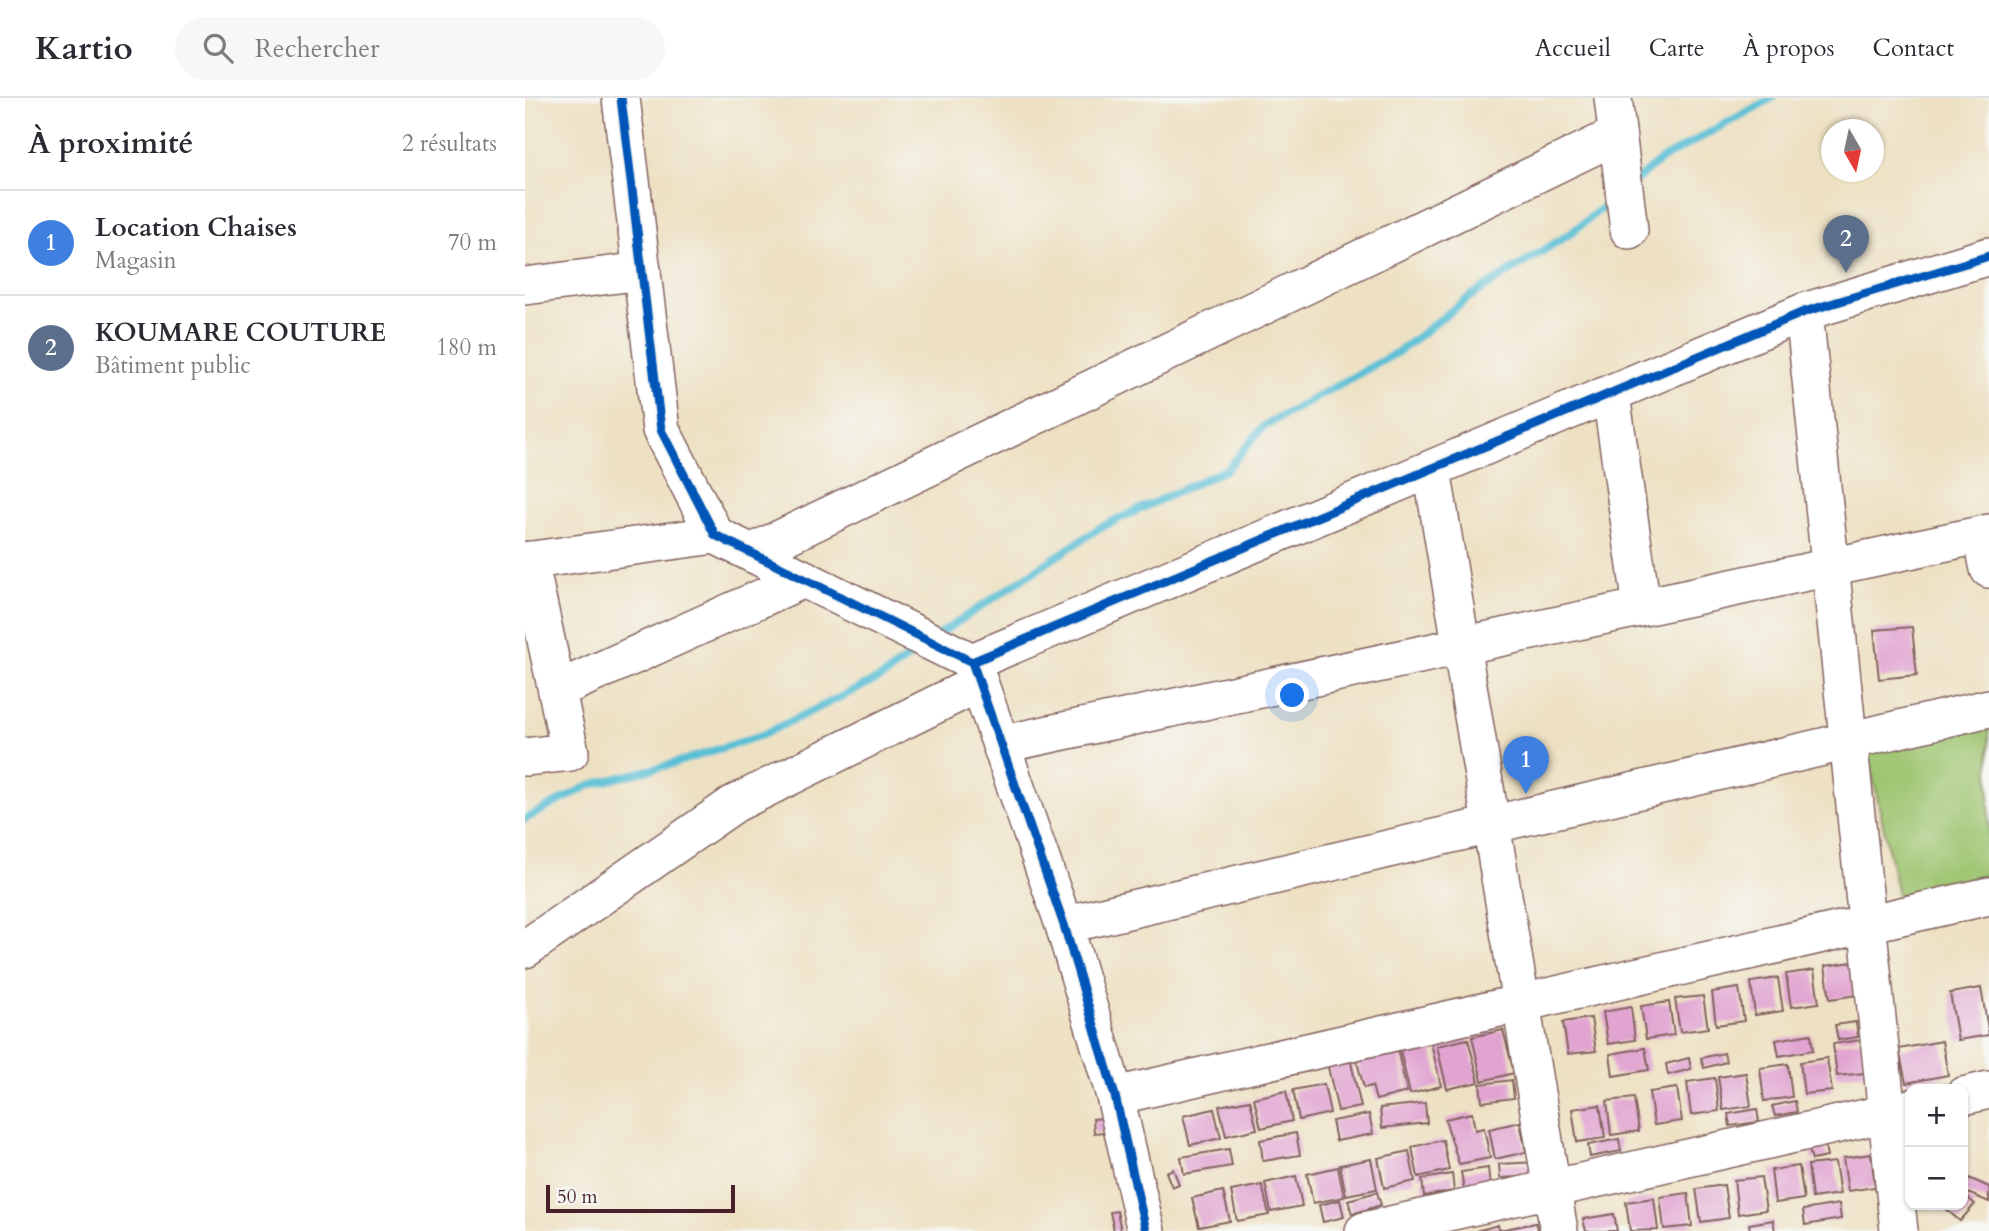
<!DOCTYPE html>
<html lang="fr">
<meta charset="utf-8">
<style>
body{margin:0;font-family:Cardo,serif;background:#f7f7f7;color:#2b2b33}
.controls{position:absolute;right:21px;bottom:21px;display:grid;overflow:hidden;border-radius:14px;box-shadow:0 2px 5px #0004}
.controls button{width:63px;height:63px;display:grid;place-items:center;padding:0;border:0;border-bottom:2px solid #e1e1e2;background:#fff;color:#2b2b33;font:35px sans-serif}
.compass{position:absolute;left:1296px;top:21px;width:63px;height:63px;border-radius:50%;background:#fff;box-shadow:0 2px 5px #0004;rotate:171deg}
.scale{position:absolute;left:21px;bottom:18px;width:189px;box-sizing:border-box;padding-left:7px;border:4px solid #4a1f2b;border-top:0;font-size:19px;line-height:24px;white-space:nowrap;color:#4a1f2b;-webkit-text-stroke:5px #f6f6f2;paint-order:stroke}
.you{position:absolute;left:768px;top:598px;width:24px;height:24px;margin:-18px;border:5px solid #fff;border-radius:50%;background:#1a73e8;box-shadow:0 0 0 10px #1a73e833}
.badge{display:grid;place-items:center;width:46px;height:46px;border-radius:50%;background:#db2777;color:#fff;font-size:23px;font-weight:700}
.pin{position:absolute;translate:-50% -58px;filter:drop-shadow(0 2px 4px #0008)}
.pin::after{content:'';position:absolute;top:37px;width:24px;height:21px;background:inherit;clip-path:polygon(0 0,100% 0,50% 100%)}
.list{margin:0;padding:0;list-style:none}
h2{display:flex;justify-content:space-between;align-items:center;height:91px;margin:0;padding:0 28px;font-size:30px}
h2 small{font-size:23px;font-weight:400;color:#7c7c81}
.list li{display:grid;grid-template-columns:46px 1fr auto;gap:21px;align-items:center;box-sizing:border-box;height:105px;padding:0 28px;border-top:2px solid #e1e1e2}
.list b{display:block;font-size:26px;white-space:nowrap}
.list p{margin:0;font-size:23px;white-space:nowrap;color:#7c7c81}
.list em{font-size:23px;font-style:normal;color:#7c7c81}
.icon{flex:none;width:38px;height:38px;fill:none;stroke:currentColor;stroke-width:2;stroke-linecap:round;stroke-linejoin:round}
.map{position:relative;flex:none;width:1464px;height:1133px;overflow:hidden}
header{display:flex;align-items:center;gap:42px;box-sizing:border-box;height:98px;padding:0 35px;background:#fff;border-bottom:2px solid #e1e1e2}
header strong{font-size:33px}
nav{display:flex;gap:38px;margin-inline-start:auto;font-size:24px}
.search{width:490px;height:63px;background:#f7f7f7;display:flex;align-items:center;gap:18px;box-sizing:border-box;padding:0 24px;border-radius:38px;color:#7c7c81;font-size:26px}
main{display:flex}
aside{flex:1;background:#fff}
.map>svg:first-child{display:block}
</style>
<header>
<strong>Kartio</strong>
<div class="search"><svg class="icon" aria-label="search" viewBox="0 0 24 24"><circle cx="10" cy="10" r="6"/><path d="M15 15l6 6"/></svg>Rechercher</div>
<nav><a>Accueil</a><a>Carte</a><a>À propos</a><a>Contact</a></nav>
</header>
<main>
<aside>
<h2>À proximité<small>2 résultats</small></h2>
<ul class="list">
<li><span class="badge" style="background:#3f7fe0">1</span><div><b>Location Chaises</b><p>Magasin</p></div><em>70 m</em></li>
<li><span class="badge" style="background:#5c6f8a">2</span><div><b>KOUMARE COUTURE</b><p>Bâtiment public</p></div><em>180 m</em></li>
</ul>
</aside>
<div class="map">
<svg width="1464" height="1133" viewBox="0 0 1464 1133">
<rect width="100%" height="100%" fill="#f6f6f2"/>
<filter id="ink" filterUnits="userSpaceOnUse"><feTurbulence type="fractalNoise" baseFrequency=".0143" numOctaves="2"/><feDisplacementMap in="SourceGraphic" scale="14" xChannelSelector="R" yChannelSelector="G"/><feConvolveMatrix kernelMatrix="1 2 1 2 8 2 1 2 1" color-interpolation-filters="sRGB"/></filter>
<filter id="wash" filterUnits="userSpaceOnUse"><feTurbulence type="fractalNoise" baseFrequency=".00686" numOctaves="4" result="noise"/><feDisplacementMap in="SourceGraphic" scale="28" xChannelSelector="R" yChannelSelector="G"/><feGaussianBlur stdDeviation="1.57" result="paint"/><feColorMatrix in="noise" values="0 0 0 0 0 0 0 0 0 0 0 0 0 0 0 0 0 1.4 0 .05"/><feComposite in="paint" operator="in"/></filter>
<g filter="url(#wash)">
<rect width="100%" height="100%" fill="#eee1c3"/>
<path fill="#9ec570" stroke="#74724e" stroke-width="2" d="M1464,621v157l-91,19 -32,-150z"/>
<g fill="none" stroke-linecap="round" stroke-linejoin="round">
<g stroke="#58bfd5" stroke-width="8">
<path d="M1110,83l27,-22 110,-61"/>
<path d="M413,537l163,-108 126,-58 37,-43 134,-74 70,-54 103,-65 43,-35"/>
<path d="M0,721l65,-34 82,-21 90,-29 122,-59 38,-29"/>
</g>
</g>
<g id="blocks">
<g fill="#e1a4d1">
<path d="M1387,529l5,48 -38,4 -5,-49z"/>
<path d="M1328,864l5,33 -28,4 -5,-33z"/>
<path d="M1289,872l5,33 -28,4 -5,-33z"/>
<path d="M1253,880l5,33 -28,4 -4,-33z"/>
<path d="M1214,890l5,33 -28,4 -4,-33z"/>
<path d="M1456,890l8,47 -31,5 -8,-47z"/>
<path d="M1178,898l5,32 -28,4 -5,-33z"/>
<path d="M1144,904l5,33 -28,4 -5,-33z"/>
<path d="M1106,909l4,33 -27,4 -5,-32z"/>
<path d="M1066,920l5,33 -28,3 -5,-32z"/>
<path d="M1331,924l2,15 -20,3 -3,-15z"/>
<path d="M978,932l11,43 -32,8 -10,-44z"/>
<path d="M1286,936l2,16 -34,6 -3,-16z"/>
<path d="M943,941l11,43 -32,7 -10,-43z"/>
<path d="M1336,942l4,33 -28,3 -4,-32z"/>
<path d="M1417,943l6,34 -42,8 -7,-34z"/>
<path d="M906,945l10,43 -31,8 -10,-44z"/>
<path d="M872,950l10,44 -31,8 -4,-14 -8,2 -8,-30z"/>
<path d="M1120,950l4,22 -36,6 -3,-22z"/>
<path d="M1199,955l2,9 -22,6 -3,-10z"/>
<path d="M825,960l11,49 -23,4 -11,-48z"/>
<path d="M1164,960l2,11 -23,6 -2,-11z"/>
<path d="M1302,960l5,33 -28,3 -4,-32z"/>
<path d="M1263,966l4,33 -28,4 -4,-33z"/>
<path d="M1221,975l5,33 -28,4 -5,-33z"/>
<path d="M1190,980l4,33 -28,4 -4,-33z"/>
<path d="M987,982l2,18 -32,4 -2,-18z"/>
<path d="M799,986l6,29 -31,7 -6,-30z"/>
<path d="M1152,990l5,33 -28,4 -5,-33z"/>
<path d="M761,993l6,30 -31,7 -7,-30z"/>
<path d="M1109,1000l5,33 -28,4 -4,-34z"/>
<path d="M725,1002l7,29 -31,7 -7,-30z"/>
<path d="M1270,1003l2,11 -22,4 -3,-10z"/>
<path d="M900,1005l2,20 -45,5 -2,-20z"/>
<path d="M1075,1007l5,33 -28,4 -5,-33z"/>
<path d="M689,1011l7,29 -31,7 -7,-29z"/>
<path d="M1232,1011l2,13 -29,4 -2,-12z"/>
<path d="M947,1015l3,17 9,-2 6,30 -31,6 -14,-45z"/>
<path d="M844,1016l4,20 -37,7 -4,-20z"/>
<path d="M579,1020l1,14 -11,1 -1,-14z"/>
<path d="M995,1024l6,30 -31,7 -6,-30z"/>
<path d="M771,1035l4,22 -37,6 -3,-21z"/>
<path d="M1094,1041l2,12 -31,6 -2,-12z"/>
<path d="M918,1042l6,30 -31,7 -6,-30z"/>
<path d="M1300,1048l2,11 -15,3 -3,-11z"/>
<path d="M704,1051l3,17 -48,8 -3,-17z"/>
<path d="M884,1053l6,30 -31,7 -6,-30z"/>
<path d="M1346,1056l4,33 -27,4 -5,-33z"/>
<path d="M846,1061l6,30 -31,6 -6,-30z"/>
<path d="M1014,1064l1,14 -40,2 -1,-14z"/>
<path d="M1310,1064l5,32 -28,4 -4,-33z"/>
<path d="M1274,1068l5,33 -29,4 -4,-33z"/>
<path d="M813,1069l6,30 -31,6 -6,-29z"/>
<path d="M963,1070l2,17 -26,4 -3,-17z"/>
<path d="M648,1071l6,15 -7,3 -6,-15z"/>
<path d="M927,1076l2,17 -30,5 -2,-17z"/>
<path d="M771,1078l6,30 -31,6 -6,-29z"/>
<path d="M1236,1079l5,33 -28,4 -4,-34z"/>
<path d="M1444,1080l20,9v15l-26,-11z"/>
<path d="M737,1087l7,30 -32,6 -6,-30z"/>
<path d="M1199,1087l5,33 -28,4 -5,-33z"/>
<path d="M698,1093l7,30 -31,6 -7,-29z"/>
<path d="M852,1094l4,13 -29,9 -4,-14z"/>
<path d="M1163,1095l4,33 -28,3 -4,-32z"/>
<path d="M1438,1096l12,10 -15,17 -19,-16h22z"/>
<path d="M1129,1100l4,32 -28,1 -4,-29z"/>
<path d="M815,1102l4,17 -21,5 -4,-17z"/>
<path d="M1314,1106l2,15 -36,6 -2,-15z"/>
<path d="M592,1113l4,20h-7l-4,-19z"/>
<path d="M1089,1116l3,17h-31l-3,-12z"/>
<path d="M1248,1122l2,11h-25l-1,-7z"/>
<path d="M1011,1125l2,8h-62l22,-6 1,5z"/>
</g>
</g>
</g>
<g filter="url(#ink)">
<use href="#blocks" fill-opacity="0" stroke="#836360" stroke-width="2"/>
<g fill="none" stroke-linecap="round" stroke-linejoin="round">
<defs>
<g id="minor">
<path d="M96,0l40,332 54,105 257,127 92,263 51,171 31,135"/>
<path d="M1088,0l16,132"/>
<path d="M0,188l117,-15"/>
<path d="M1279,214l95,919"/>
<path d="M1086,297l31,212"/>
<path d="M907,372l127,761"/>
<path d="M1457,437l7,34"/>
<path d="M226,455l866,-418"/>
<path d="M0,463l190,-26"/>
<path d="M447,564l832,-350 185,-56"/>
<path d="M32,592l247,-111"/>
<path d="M478,646l986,-211"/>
<path d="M0,659l45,-5 -41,-192"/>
<path d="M539,827l925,-217"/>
<path d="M0,851l209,-145 245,-121"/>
<path d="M590,998l874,-200"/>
<path d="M1438,998l26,-6"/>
<path d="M839,1133l546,-123"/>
</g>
</defs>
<use href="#minor" stroke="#836360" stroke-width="40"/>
<use href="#minor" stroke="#fff" stroke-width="37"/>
<defs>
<g id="cycleway">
<path d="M96,0l40,332 54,105 257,127 92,263 51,171 31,135"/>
<path d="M447,564l832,-350 185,-56"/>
</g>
</defs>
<use href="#cycleway" stroke="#f6f6f2" stroke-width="13"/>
<use href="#cycleway" stroke="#0057b8" stroke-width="9"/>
</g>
</g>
</svg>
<div class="controls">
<button>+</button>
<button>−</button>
</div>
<svg class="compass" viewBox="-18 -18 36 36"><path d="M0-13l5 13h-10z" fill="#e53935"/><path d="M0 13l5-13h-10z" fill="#7c7c81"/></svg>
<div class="scale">50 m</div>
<div class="you"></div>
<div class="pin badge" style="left:1001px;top:696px;background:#3f7fe0">1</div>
<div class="pin badge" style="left:1321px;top:175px;background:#5c6f8a">2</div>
</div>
</main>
